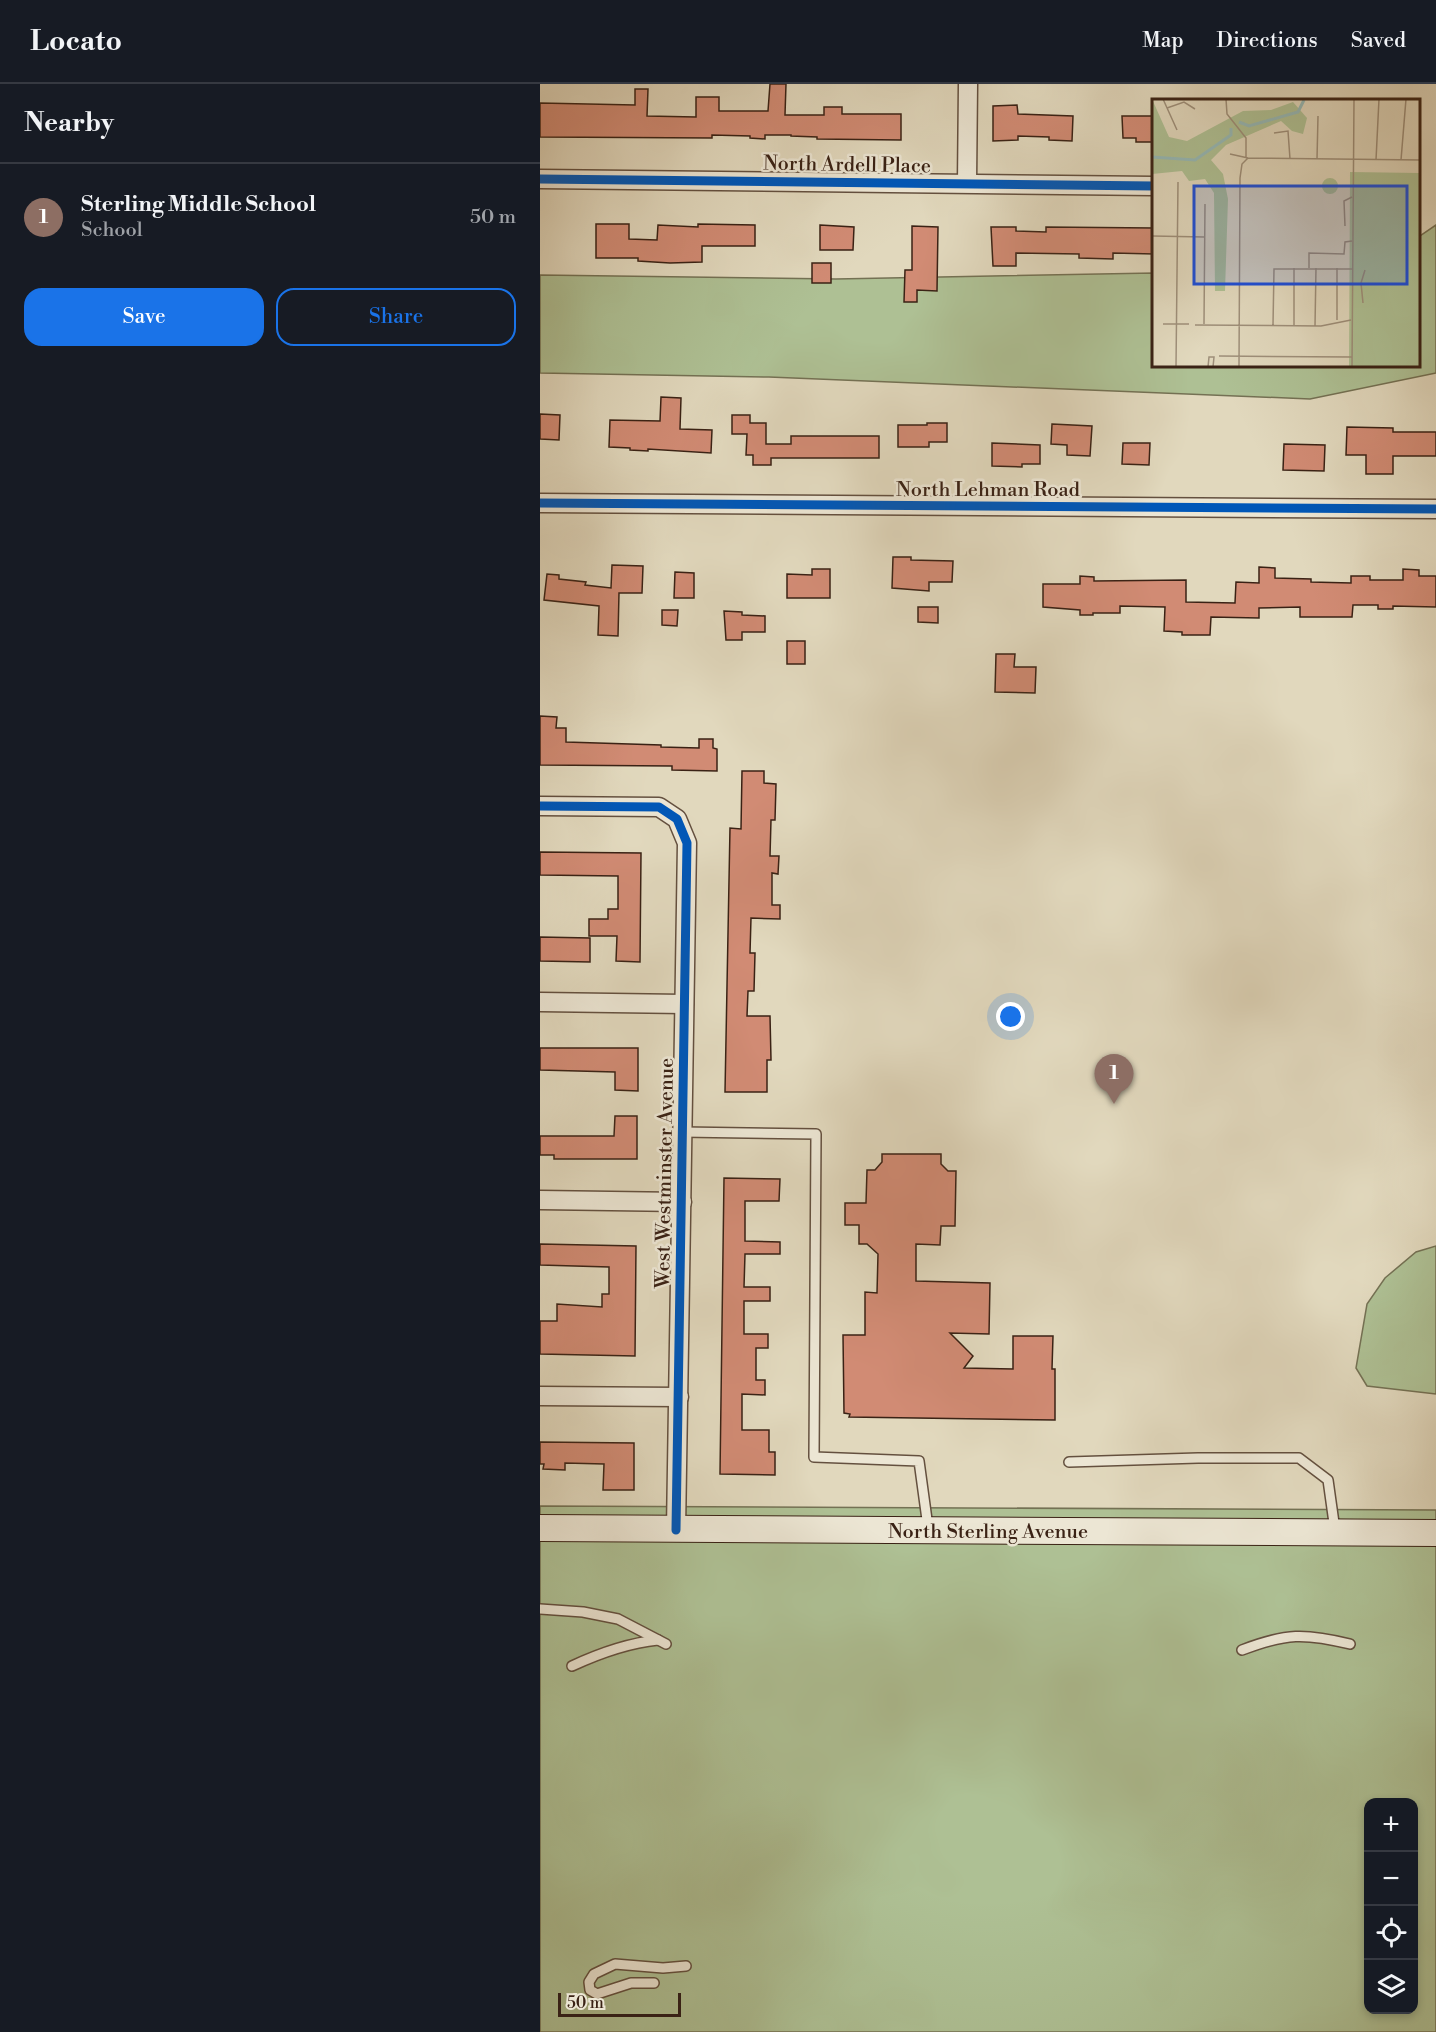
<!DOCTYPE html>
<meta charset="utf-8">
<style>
body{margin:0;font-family:"Libre Bodoni",serif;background:#20242c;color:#f1f3f6}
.controls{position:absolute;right:18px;bottom:18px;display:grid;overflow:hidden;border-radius:12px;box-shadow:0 3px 9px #0003}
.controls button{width:54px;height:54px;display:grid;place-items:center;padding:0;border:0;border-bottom:2px solid #363941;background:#171b24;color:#f1f3f6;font:30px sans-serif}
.scale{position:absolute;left:18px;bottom:15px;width:123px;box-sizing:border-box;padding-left:6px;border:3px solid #3a2215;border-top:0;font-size:16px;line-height:21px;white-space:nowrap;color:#3a2215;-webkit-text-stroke:4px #ece6d4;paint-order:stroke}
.you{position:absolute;left:471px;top:933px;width:21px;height:21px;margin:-15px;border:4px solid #fff;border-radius:50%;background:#1a73e8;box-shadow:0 0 0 9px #1a73e833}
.badge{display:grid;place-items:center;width:39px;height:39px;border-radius:50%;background:#1a73e8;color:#fff;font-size:20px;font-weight:700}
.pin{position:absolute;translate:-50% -50px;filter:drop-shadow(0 2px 3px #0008)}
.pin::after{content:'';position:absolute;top:32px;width:21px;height:18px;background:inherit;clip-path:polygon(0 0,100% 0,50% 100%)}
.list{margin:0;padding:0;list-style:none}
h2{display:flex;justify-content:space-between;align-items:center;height:78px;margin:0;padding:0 24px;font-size:26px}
h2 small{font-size:20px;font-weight:400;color:#9ea1a6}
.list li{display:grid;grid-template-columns:39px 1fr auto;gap:18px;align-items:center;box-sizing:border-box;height:108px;padding:0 24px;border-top:2px solid #363941}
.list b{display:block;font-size:22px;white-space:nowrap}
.list p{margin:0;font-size:20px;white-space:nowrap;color:#9ea1a6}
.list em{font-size:20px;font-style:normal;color:#9ea1a6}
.actions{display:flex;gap:12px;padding:18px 24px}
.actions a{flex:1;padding:14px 0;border:2px solid #1a73e8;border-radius:18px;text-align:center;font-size:21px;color:#1a73e8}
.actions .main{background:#1a73e8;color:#fff}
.icon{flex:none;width:33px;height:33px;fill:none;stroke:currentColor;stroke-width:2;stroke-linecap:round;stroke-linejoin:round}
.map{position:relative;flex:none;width:896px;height:1948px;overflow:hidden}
header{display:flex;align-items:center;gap:36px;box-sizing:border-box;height:84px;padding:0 30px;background:#171b24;border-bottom:2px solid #363941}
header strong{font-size:28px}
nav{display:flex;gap:33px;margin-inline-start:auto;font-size:21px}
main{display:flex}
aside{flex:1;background:#171b24}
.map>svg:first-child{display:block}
</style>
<header>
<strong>Locato</strong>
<nav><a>Map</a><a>Directions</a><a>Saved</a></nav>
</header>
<main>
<aside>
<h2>Nearby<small></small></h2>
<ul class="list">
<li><span class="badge" style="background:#8d6e63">1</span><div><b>Sterling Middle School</b><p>School</p></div><em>50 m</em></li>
</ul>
<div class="actions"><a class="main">Save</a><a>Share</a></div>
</aside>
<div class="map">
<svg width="896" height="1948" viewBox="0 0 896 1948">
<rect width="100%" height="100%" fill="#e1d8bd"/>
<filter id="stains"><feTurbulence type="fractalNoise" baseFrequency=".00333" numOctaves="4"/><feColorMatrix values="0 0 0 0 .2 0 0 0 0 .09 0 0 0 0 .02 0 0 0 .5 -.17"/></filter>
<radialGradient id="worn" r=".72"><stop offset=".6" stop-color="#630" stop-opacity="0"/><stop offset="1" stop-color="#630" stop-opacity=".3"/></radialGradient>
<g fill="#aec094" stroke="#747154" stroke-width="1.5" fill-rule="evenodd">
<path d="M896,141v148l-126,26 -541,-22 -229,-4v-98l296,4 318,-6v93h266v-130z"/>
<path d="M896,1162v148l-69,-8 -11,-18 11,-64 18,-26 31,-26z"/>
<path d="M0,1422l896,4v522h-896zM828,1718h46v208h-46z"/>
</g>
<g fill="#d18b74" stroke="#3a2215" stroke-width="1.5">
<path d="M230,0h16l-1,31h39v-8h18v7h59v26l-84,-1v-2l-26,-1v-1h-26v4l-15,-1v-2l-38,-1v3l-172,-1v-34l95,2v-16h13l-1,27 49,1v-20h23v14h49z"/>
<path d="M477,21l1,9 55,2 -1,25 -23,-1v-3l-31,-1v4l-25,1v-35z"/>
<path d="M582,32h32v26h-18v-4h-13z"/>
<path d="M56,140h33v15l28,1 1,-15 40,2v-3l57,1v21h-53v16l-32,1 -32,-2v-3h-42z"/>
<path d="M280,141l34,2 -1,23h-33z"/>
<path d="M372,142l26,1 -1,64 -20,-1v12h-13l1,-32h7z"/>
<path d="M451,143h25v4l30,1v-5l108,1v26l-41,-1v6l-34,-1v-4l-63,-1v13h-23z"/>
<rect x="272" y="179" width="19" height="20"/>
<path d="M121,313l20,1 -1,31 32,1 -1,23 -63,-4v2l-18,-1v-2l-21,-1 1,-27 50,1z"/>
<path d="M0,330l20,1 -1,25 -19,-1z"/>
<path d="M192,331h18v8h16v21h25v-8h88v22h-108v7h-18v-10h-7l1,-21h-15z"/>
<path d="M387,339h20v19h-18v5h-31v-22h29z"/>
<path d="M512,340l40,2 -2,30 -23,-1v-10l-16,-1z"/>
<path d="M807,343l46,1v4h43v24h-43v18h-27v-19h-20z"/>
<path d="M452,359l48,2v19h-18v3l-30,-1z"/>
<path d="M583,359h27l-1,22 -27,-1z"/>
<path d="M744,360l41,1 -1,26 -41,-1z"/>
<path d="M353,473h18v3l42,1 -1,21h-23v9l-37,-3z"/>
<path d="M72,481l31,1 -1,27h-23l-1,43 -20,-1 1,-29 -55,-6 3,-26 12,1v4l27,3 -1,3 26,3z"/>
<path d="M719,483l16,1v10l36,1v3l40,1v-7h19v4h33v-11l16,1v6h17v31l-43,-1v3h-15v-4h-25l-1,12h-52v-10l-41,1v10l-48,-1 -1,18h-28v-3l-18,-1 1,-24 -45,-1v7h-27v2h-13v-5l-37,-3v-23h37v-8l14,1v4l92,-1v22l49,1 1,-21 23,1z"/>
<path d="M272,485h18v29h-43v-24l25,1z"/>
<path d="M135,488l19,1v25h-20z"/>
<path d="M378,523h20v16l-20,-1z"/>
<path d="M122,526h16l-1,16 -15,-1z"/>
<path d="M184,527l18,1v3l23,1v16h-23v8h-16z"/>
<rect x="247" y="557" width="18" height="23"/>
<path d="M456,570h19l-1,13h22l-1,26 -40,-1z"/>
<path d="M0,632l17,1 -1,11h10v14l95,3v2l38,1v-9h14v9l4,1v22l-45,-1v-4l-132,-1z"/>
<path d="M202,687h22v12l12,1 -1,36h-4l-1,36h9l-1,18 -6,-1v32h8v14l-29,-1 -1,35h5l-1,38h-6l-1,25h23l1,44h-4v32h-42l5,-264 11,1z"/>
<path d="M0,768l101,1 -1,109 -24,-1 1,-25h-28v-17h19v-10h10v-33l-78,-1z"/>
<path d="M0,853l50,1v24l-50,-1z"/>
<path d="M0,964h98v43l-23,-1v-18l-75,-2z"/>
<path d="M75,1032h22v43h-83v-4h-14v-19h74z"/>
<path d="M342,1070h59v10l7,7h8l-1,55h-14l-1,19 -24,-1v37l74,2 -1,51 -39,-1 23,23 -9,12 49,1v-33h40l-1,33h3v51l-206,-3 1,-3 -6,-1 -1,-78h22v-43l12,1 1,-39 -11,-10h-8v-19h-14v-22h21l1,-33h8l7,-8z"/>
<path d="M184,1094l56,1 -1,22h-34v40l35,1v12h-35l-1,33h26v14h-26v33h24v14h-12v32h9v15l-23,-1v36h27v22h6v23l-55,-1z"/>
<path d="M0,1160l96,2 -1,110 -95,-2v-33h17v-17l45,3v-13h7v-27l-69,-2z"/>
<path d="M0,1358l94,1v47h-31l1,-26 -39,-1v7l-22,-1 1,-5h-4z"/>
</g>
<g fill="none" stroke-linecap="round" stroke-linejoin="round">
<defs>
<g id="lane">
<path d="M142,1048l134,2 -2,323 105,4 9,66"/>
<path d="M529,1378l129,-4h101l29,22 7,50"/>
<path d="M0,1525l43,3 35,7 48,25"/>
<path d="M702,1566c44,-17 63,-17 108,-6"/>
<path d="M32,1582c28,-13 56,-23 86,-26"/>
<path d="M114,1899h-23l-34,11 -7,-4 -1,-8 5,-8 21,-10 48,4 23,-2"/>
</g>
<g id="street">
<path d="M0,95l614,7"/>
<path d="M427,99l1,-99"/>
<path d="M0,419l896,6"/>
<path d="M0,722l119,1 18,12 10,24 -11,687"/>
<path d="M0,918l144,2"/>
<path d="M0,1116l142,2"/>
<path d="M0,1312l139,1"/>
</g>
<path id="secondary" d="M0,1444l896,5"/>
</defs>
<use href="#lane" stroke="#64503f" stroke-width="12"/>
<use href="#street" stroke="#64503f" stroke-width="21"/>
<use href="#secondary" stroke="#3a2215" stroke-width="28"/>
<use href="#lane" stroke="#ece6d4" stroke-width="9"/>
<use href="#street" stroke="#ece6d4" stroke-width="18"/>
<use href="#secondary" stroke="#ece6d4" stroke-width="26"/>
<defs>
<g id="cycleway">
<path d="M0,95l614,7"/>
<path d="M0,419l896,6"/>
<path d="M0,722l119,1 18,12 10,24 -11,687"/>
</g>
</defs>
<use href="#cycleway" stroke="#ece6d4" stroke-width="13"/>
<use href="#cycleway" stroke="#0057b8" stroke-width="9"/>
</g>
<g text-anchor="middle" stroke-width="5" stroke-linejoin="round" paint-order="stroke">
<g font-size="20" fill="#3a2215" stroke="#ece6d4">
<text transform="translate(307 80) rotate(1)" y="7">North Ardell Place</text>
<text x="448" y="412">North Lehman Road</text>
<text transform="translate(124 1089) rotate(-89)" y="7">West Westminster Avenue</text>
<text x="448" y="1454">North Sterling Avenue</text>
</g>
</g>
<g transform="translate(612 15)">
<rect width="268" height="268" fill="#e1d8bd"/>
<path d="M0,0l17,38 18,4 56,-30 28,-1 22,-8 14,16 -4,16 -11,-3 -11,-10 -55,24 -15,15 12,14 5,25 -3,92h-10l-1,-98 -9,-14 -16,2 -7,-10 -30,3zM198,73l70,1v194h-71zM170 87a8 8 0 1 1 16 0a8 8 0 1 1-16 0Z" fill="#aec094"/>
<path fill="none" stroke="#95b9b7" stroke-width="3" d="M87,23l10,4 49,-14 6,-12M0,58l43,3 36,-25v-7"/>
<path fill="none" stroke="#9e8f7a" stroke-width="1.5" d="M11,0l14,31M74,0l1,15 19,24v19M15,9l17,-6 11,7M122,34l14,-2 2,28M78,55l18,4 173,2M165,60l1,-43M224,61l3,-61M249,61l5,-61M193,127l-1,-25 8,-4M0,137l53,1M157,169v-15l35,1 1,-12 7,-1M211,204l-2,-20 4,-13M185,221v-52M11,225h26M52,225l1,-120M43,226l126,1 30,-6M121,226l1,-56h78M142,227v-58M163,227l1,-58M67,257l133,1M24,268l2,-185M56,268l1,-10h5l-1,10M87,268l1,-189 2,-14 6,-6M200,268l2,-268"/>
<path fill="#1d4ed8" fill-opacity="0.15" stroke="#1d4ed8" stroke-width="3" d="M42,87h213v98h-213z"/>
<rect width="268" height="268" fill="none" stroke="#3a2215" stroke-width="3"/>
</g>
<rect width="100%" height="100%" filter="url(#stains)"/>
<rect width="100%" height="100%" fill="url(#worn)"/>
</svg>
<div class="controls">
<button>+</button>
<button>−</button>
<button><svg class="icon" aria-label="locate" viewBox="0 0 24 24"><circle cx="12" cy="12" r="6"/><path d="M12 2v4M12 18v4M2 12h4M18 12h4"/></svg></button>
<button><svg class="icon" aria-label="layers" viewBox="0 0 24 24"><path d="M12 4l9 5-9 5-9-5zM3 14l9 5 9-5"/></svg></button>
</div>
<div class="scale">50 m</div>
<div class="you"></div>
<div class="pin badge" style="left:574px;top:1020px;background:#8d6e63">1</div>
</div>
</main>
